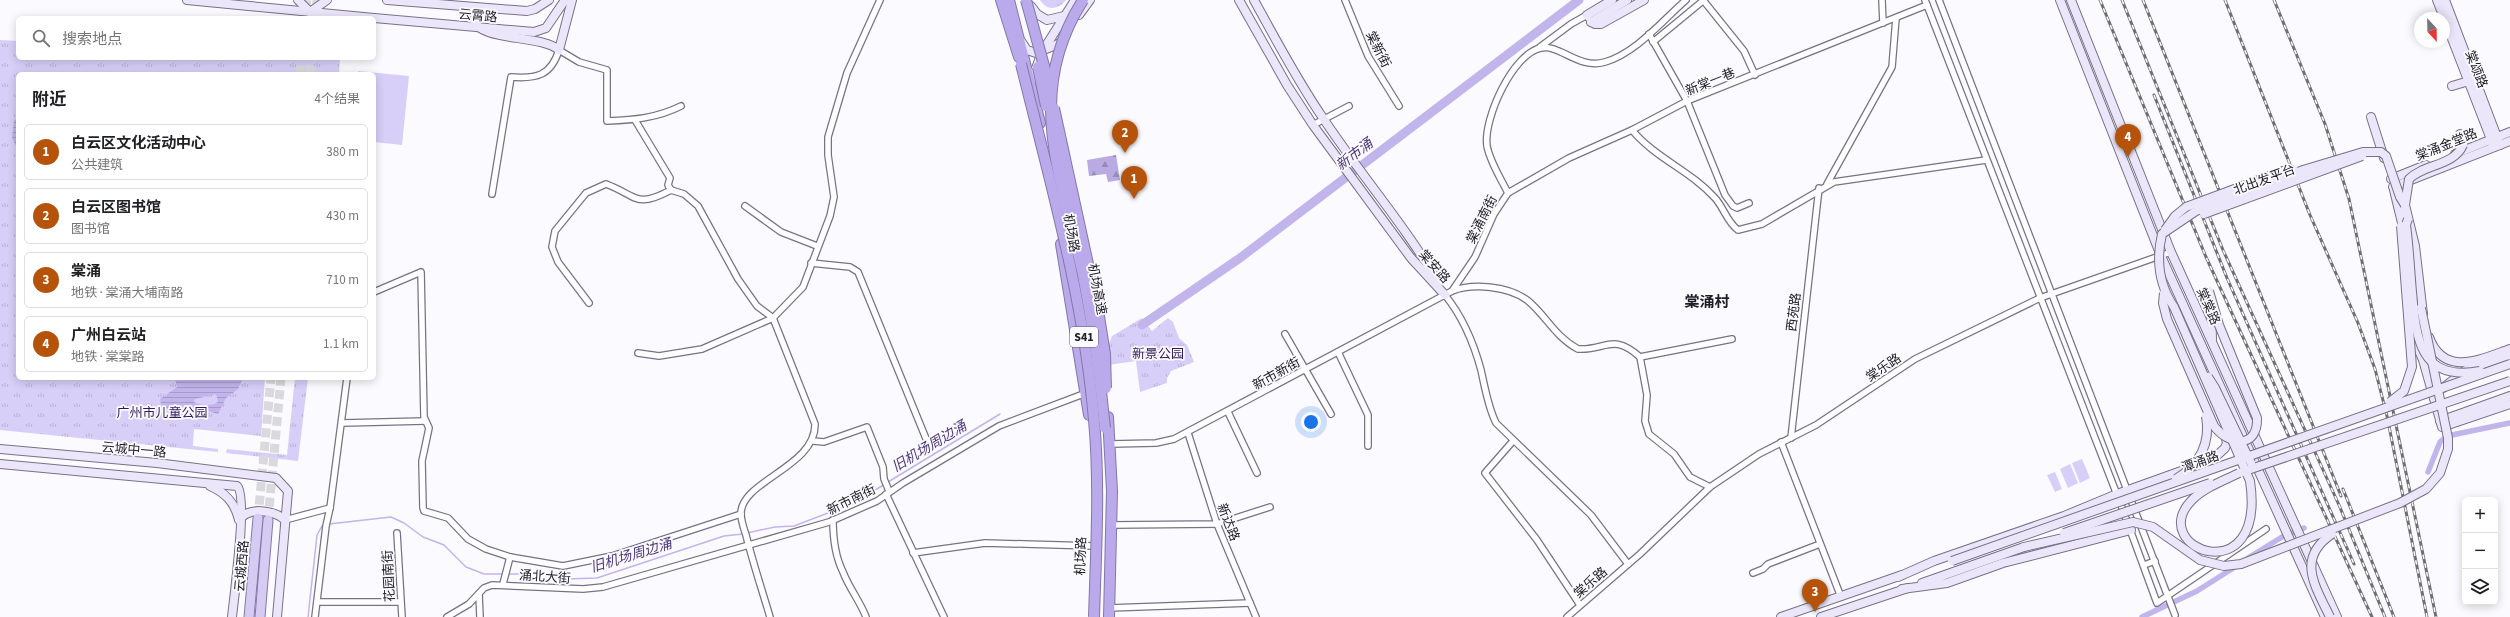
<!DOCTYPE html>
<html lang="zh">
<meta charset="utf-8">
<style>
body{margin:0;font-family:"Source Sans 3","Noto Sans SC",sans-serif;background:#f2f2f2;color:#202124}
.controls{position:absolute;right:12px;bottom:12px;display:grid;overflow:hidden;border-radius:6px;box-shadow:0 2px 10px #0003}
.controls button{width:36px;height:36px;display:grid;place-items:center;padding:0;border:0;border-bottom:1px solid #e0e0e0;background:#fff;color:#202124;font:20px sans-serif}
.compass{position:absolute;left:2414px;top:12px;width:36px;height:36px;border-radius:50%;background:#fff;box-shadow:0 2px 10px #0003;rotate:158deg}
.you{position:absolute;left:1311px;top:422px;width:14px;height:14px;margin:-10px;border:3px solid #fff;border-radius:50%;background:#1a73e8;box-shadow:0 0 0 6px #1a73e833}
.badge{display:grid;place-items:center;width:26px;height:26px;border-radius:50%;background:#b45309;color:#fff;font-size:13px;font-weight:700}
.pin{position:absolute;translate:-50% -33px;filter:drop-shadow(0 1px 2px #0008)}
.pin::after{content:'';position:absolute;top:21px;width:14px;height:12px;background:inherit;clip-path:polygon(0 0,100% 0,50% 100%)}
.list{margin:0;padding:0;list-style:none}
h2{display:flex;justify-content:space-between;align-items:center;height:52px;margin:0;padding:0 16px;font-size:17px}
h2 small{font-size:13px;font-weight:400;color:#757577}
.list li{display:grid;grid-template-columns:26px 1fr auto;gap:12px;align-items:center;box-sizing:border-box;height:56px;margin:0 8px 8px;padding:0 8px;border:1px solid #e0e0e0;border-radius:6px}
.list b{display:block;font-size:15px;white-space:nowrap}
.list p{margin:0;font-size:13px;white-space:nowrap;color:#757577}
.list em{font-size:13px;font-style:normal;color:#757577}
.icon{flex:none;width:22px;height:22px;fill:none;stroke:currentColor;stroke-width:2;stroke-linecap:round;stroke-linejoin:round}
.map{position:relative;flex:none;width:2510px;height:617px;overflow:hidden}
.search{position:absolute;background:#fff;box-shadow:0 2px 10px #0003;left:16px;top:16px;width:360px;height:44px;display:flex;align-items:center;gap:10px;box-sizing:border-box;padding:0 14px;border-radius:6px;color:#757577;font-size:15px}
.panel{position:absolute;background:#fff;box-shadow:0 2px 10px #0003;left:16px;top:72px;width:360px;height:308px;border-radius:6px}
.map>svg:first-child{display:block}
</style>
<div class="map">
<svg width="2510" height="617" viewBox="0 0 2510 617">
<defs>
<pattern id="grass-tufts" width="24" height="20" patternUnits="userSpaceOnUse"><rect width="24" height="20" fill="#d8cff8"/><path d="M3 7l-1-3M5 7V3M7 7l1-3M15 17l-1-3M17 17v-4M19 17l1-3" fill="none" stroke="#b9b1d4"/></pattern>
<pattern id="forest-firs" width="22" height="20" patternUnits="userSpaceOnUse"><rect width="22" height="20" fill="#b9abe2"/><path d="M5 1l3.5 6h-7zM16 11l3.5 6h-7z" fill="#968ab7"/></pattern>
<pattern id="water-rules" width="6" height="5" patternUnits="userSpaceOnUse"><rect width="6" height="5" fill="#c2b5ec"/><path d="M0 2.5h6" fill="none" stroke="#a69bca"/></pattern>
</defs>
<rect width="100%" height="100%" fill="#fbfaff"/>
<g fill="url(#grass-tufts)">
<path d="M1040,0h26c-8,10 -19,11 -26,0z"/>
<path d="M0,40l18,1v17h322l-1,16h-321v304h247l-4,58 -67,-7 -1,17 25,3v3l-218,-22z"/>
<path d="M1142,318l10,13 16,-13 5,4 6,16 8,7 7,17 -23,9 -4,7v5l-27,9 -4,-31 -35,5 11,-30z"/>
<path d="M295,378h13l-10,83 -72,-8 1,-4 60,6z"/>
</g>
<path fill="url(#forest-firs)" d="M1116,155l4,25 -12,2 -2,-8 -17,2 -2,-16z"/>
<g fill="#d8cff8">
<path d="M358,71l51,5 -7,69 -28,-3v-68h-16z"/>
<path d="M2082,459l8,19 -10,5 -8,-20z"/>
<path d="M2070,464l8,19 -10,5 -8,-19z"/>
<path d="M2055,472l7,17 -7,3 -8,-17z"/>
</g>
<g fill="url(#water-rules)" fill-rule="evenodd">
<path d="M18,119v31l-6,-12 2,-18z"/>
<path d="M175,378h68l-5,11 -12,9 -8,16 -31,-9 -20,4 -6,-4 -1,-6 17,-12zM216,394l2,8c-5,4 -19,4 -24,0l1,-3z"/>
</g>
<g fill="none" stroke-linecap="round" stroke-linejoin="round">
<g stroke="#c2b5ec" stroke-width="1.5">
<path d="M888,482l112,-68"/>
<path d="M329,524l62,-7 13,6 19,14 21,8 22,22 18,7h58l24,5 31,-1 127,-42 19,-2"/>
<path d="M747,533l28,-6 19,-1 60,-23 31,-19"/>
<path d="M308,617l9,-82 5,-9 3,-1"/>
</g>
<g stroke="#c2b5ec" stroke-width="5.5">
<path d="M2428,472l12,-30 7,-6 63,-13"/>
<path d="M2248,558l34,-21 22,-9"/>
<path d="M2142,617l55,-26 41,-26"/>
</g>
<path stroke="#c2b5ec" stroke-width="9" d="M1142,325l98,-67 339,-258"/>
<g stroke="#dad9de" stroke-width="9" stroke-dasharray="9 4.5" stroke-linecap="butt">
<path d="M305,18l2,-18"/>
<path d="M316,18l1,-18"/>
<path d="M300,74l1,-16"/>
<path d="M310,74l2,-16"/>
<path d="M258,518l13,-140"/>
<path d="M268,520l13,-142"/>
</g>
<defs>
<g id="street">
<path d="M1345,0l23,56 31,50"/>
<path d="M1703,0l41,51 11,24"/>
<path d="M1882,0l1,23"/>
<path d="M1925,0l196,505 36,98 109,-74"/>
<path d="M1939,0l236,615"/>
<path d="M1649,34l38,67 38,94 8,11 4,2 12,-5"/>
<path d="M1653,42l51,-42"/>
<path d="M1540,47l31,-23 16,-9 1,3"/>
<path d="M635,120l35,58 -2,7 3,5"/>
<path d="M1313,125l36,-19"/>
<path d="M1632,130c23,28 59,41 83,68 9,10 12,24 23,32l24,-6 72,-42 152,-22"/>
<path d="M1827,184l65,-117 4,-49"/>
<path d="M1508,193c-7,-14 -18,-31 -21,-47 -4,-27 26,-93 54,-98 19,-4 38,22 64,14 31,-9 57,-41 81,-62"/>
<path d="M492,194l19,-117c25,2 40,-1 48,-27l20,12 28,8v51c27,-1 50,-3 74,-15"/>
<path d="M745,206l36,26 36,14"/>
<path d="M811,263l39,4 8,5 71,174"/>
<path d="M1452,291l23,-34 19,-43 14,-21 61,-35 63,-28 55,-29 240,-96"/>
<path d="M374,292l47,-20 3,145 5,11 -7,33 1,47 1,3 24,7 20,21 18,10 24,8 53,9 49,-10 129,-42"/>
<path d="M1445,295c17,21 29,49 36,75 4,18 7,37 15,53l95,92 37,49"/>
<path d="M589,303l-31,-41 -6,-15 3,-16 31,-38 20,-9c32,12 29,25 65,6l13,4 14,12 40,73 19,27 16,12 42,106c1,43 -75,57 -74,90 0,7 3,15 5,21 7,28 16,55 24,82"/>
<path d="M1285,334l46,80"/>
<path d="M1338,352l30,63v31"/>
<path d="M638,353l21,3 43,-7 71,-31 30,-31 27,-71 4,-19 -6,-42v-18l19,-64 33,-73"/>
<path d="M1640,357l92,-18"/>
<path d="M1228,412l29,61"/>
<path d="M342,423l83,-2"/>
<path d="M1188,433l29,91 39,93"/>
<path d="M1791,438l28,-250"/>
<path d="M813,441l11,1 43,-15 16,40 1,12 5,12"/>
<path d="M1513,441l-28,32 52,67 43,65"/>
<path d="M1781,442l60,155"/>
<path d="M1111,444l45,-1 18,-4 278,-148c21,-8 56,-5 75,9 18,14 28,37 51,49 28,2 34,-17 62,8l7,38 -2,26 4,13 25,20 16,23 20,10"/>
<path d="M886,494l58,123"/>
<path d="M330,508l17,-130"/>
<path d="M285,520l45,-12 -4,18 -11,91"/>
<path d="M833,520c0,17 2,36 10,52 6,16 17,29 23,45"/>
<path d="M1112,525l105,-1 53,-17"/>
<path d="M397,533l5,84"/>
<path d="M913,553l72,-10 109,3"/>
<path d="M2144,565l11,-4"/>
<path d="M1753,573l10,-4 5,-5 52,-20"/>
<path d="M503,584l7,-27"/>
<path d="M479,594l1,23"/>
<path d="M317,602h83"/>
<path d="M1109,608l141,-5"/>
<path d="M447,617l22,-13 15,-16 8,-3 91,4 20,-2 226,-65 48,-21 26,-18 96,-57 87,-33"/>
<path d="M1567,617l73,-63 70,-67 49,-33 57,-29 99,-66 125,-61 131,-46"/>
</g>
<g id="secondary">
<path d="M187,0l187,18"/>
<path d="M298,0l12,12"/>
<path d="M387,0l140,11 8,-2 14,-9"/>
<path d="M1239,0l48,85 26,40 98,133 34,37"/>
<path d="M1254,0c22,40 43,80 69,118 37,56 81,106 115,164"/>
<path d="M2060,0l101,256 164,361"/>
<path d="M2071,0l100,252 166,365"/>
<path d="M2437,0l57,147"/>
<path d="M2445,0l55,145"/>
<path d="M1031,6l6,8 10,6 17,-4"/>
<path d="M478,8l-4,12c6,22 67,14 85,30l13,-50"/>
<path d="M310,12l17,-12"/>
<path d="M1079,15l11,-15"/>
<path d="M1587,15l25,-15"/>
<path d="M374,18l160,14 12,-4 19,-28"/>
<path d="M1591,22l4,2h6l43,-24"/>
<path d="M1591,22l36,-22"/>
<path d="M1021,41l6,9 9,3 27,-11"/>
<path d="M1031,82l11,-30 33,-52"/>
<path d="M2452,86l17,-5"/>
<path d="M2371,117l13,41"/>
<path d="M2460,134l3,11"/>
<path d="M2455,154l55,-22"/>
<path d="M2391,179l35,-14"/>
<path d="M2393,187l117,-46"/>
<path d="M2394,190l10,41"/>
<path d="M2405,205l10,41 8,68"/>
<path d="M2211,306l1,33"/>
<path d="M2413,325l1,14 9,21 19,67 68,-23"/>
<path d="M2429,337c15,41 52,22 81,12"/>
<path d="M2443,388l23,-18 44,-15"/>
<path d="M2440,421l70,-25"/>
<path d="M0,449l157,14 119,15 12,13 -11,126"/>
<path d="M0,464l237,22c11,9 -3,112 -5,131"/>
<path d="M210,486c16,7 25,17 29,34"/>
<path d="M242,517c10,-10 33,-6 43,3"/>
<path d="M1898,577l36,-16 130,-45 53,-22 95,-34 13,-12 2,-5 -3,-12"/>
<path d="M1922,583l102,-36"/>
<path d="M1902,589l45,-6 56,-20 128,-33"/>
<path d="M1781,617l121,-42"/>
<path d="M1821,617l87,-29"/>
</g>
<g id="primary">
<path d="M249,617l9,-99"/>
<path d="M260,617l8,-97"/>
</g>
<g id="highway">
<path d="M1001,0l18,57"/>
<path d="M1009,0l31,123"/>
<path d="M1061,244l28,171"/>
<path d="M1074,259l12,51"/>
<path d="M1108,417l4,74 -3,126"/>
</g>
</defs>
<use href="#street" stroke="#777286" stroke-width="8"/>
<use href="#secondary" stroke="#777286" stroke-width="10"/>
<use href="#primary" stroke="#8478a5" stroke-width="11"/>
<use href="#highway" stroke="#8478a5" stroke-width="12"/>
<use href="#street" stroke="#fff" stroke-width="5.5"/>
<use href="#secondary" stroke="#ebe6f9" stroke-width="8"/>
<use href="#primary" stroke="#d6ccf3" stroke-width="9"/>
<use href="#highway" stroke="#bbaaeb" stroke-width="10"/>
<defs>
<g id="rail">
<path d="M2100,0l106,257 166,360"/>
<path d="M2122,0l101,250 116,255 46,112"/>
<path d="M2143,0l198,496"/>
<path d="M2225,0l85,215 48,108 17,46 12,47 40,201"/>
<path d="M2274,0l51,124 24,75 87,418"/>
<path d="M2154,95l73,183 127,286"/>
<path d="M2343,489l51,128"/>
</g>
</defs>
<use href="#rail" stroke="#6f6e75" stroke-width="3"/>
<use href="#rail" stroke="#fbfaff" stroke-width="1.5" stroke-dasharray="4.5" stroke-linecap="butt"/>
<defs>
<g id="secondary-bridge">
<path d="M2405,205l4,-26c15,-15 45,-13 54,-34"/>
<path d="M2204,214l158,-58"/>
<path d="M2408,219l-2,6c3,22 4,45 6,67 4,47 8,90 68,79"/>
<path d="M2165,230l10,-14 11,-9 97,-36 11,-1"/>
<path d="M2164,293l-1,10 4,16 47,107c15,20 44,23 43,-8l-38,-93 -10,-34"/>
<path d="M2208,377l7,11 36,75"/>
<path d="M2390,402l14,-11 8,-24 -11,-141"/>
<path d="M2242,472l268,-91"/>
<path d="M2239,473c-16,8 -36,15 -48,28 -45,48 76,93 59,-20l-76,-174c-15,-22 -18,-47 -12,-73l34,-23 107,-41 60,-18h18l5,4 14,41 5,8"/>
<path d="M2176,479c24,-15 35,-35 30,-63"/>
<path d="M2064,533l146,-50"/>
<path d="M2024,547l109,-25 20,5 47,33 24,6 17,-2 159,-61 26,-14 14,-16 8,-24v-11l-27,-130"/>
<path d="M1952,561l558,-197"/>
<path d="M2330,617c-15,-31 -34,-59 2,-83"/>
</g>
<g id="highway-bridge">
<path d="M1026,0l23,84"/>
<path d="M1083,0c-60,94 -21,177 0,275 10,51 17,102 22,153"/>
<path d="M1021,64c29,118 63,235 73,356 6,66 2,131 0,197"/>
<path d="M1038,67l8,39"/>
<path d="M1054,108l44,202 7,44 1,34"/>
</g>
</defs>
<use href="#secondary-bridge" stroke="#777286" stroke-width="10" stroke-linecap="butt"/>
<use href="#highway-bridge" stroke="#8478a5" stroke-width="12" stroke-linecap="butt"/>
<use href="#secondary-bridge" stroke="#ebe6f9" stroke-width="8"/>
<use href="#highway-bridge" stroke="#bbaaeb" stroke-width="10"/>
</g>
<g text-anchor="middle" stroke-width="3.5" stroke-linejoin="round" paint-order="stroke">
<rect fill="#fbfaff" stroke="#605f66" stroke-width="1" x="1070" y="327" width="28" height="20" rx="3"/>
<g font-size="12" font-weight="bold" fill="#1e1c24">
<text x="1084" y="341">S41</text>
</g>
<g font-size="13" fill="#1e1c24" stroke="#fbfaff">
<text transform="translate(478 15) rotate(5)" y="5">云霄路</text>
<text transform="translate(1379 49) rotate(63)" y="5">棠新街</text>
<text transform="translate(2477 69) rotate(69)" y="5">棠颂路</text>
<text transform="translate(1710 81) rotate(-22)" y="5">新棠一巷</text>
<text transform="translate(2446 144) rotate(-22)" y="5">棠涌金堂路</text>
<text transform="translate(2264 179) rotate(-20)" y="5">北出发平台</text>
<text transform="translate(1481 219) rotate(-63)" y="5">棠涌南街</text>
<text transform="translate(1072 233) rotate(80)" y="5">机场路</text>
<text transform="translate(1435 266) rotate(48)" y="5">棠安路</text>
<text transform="translate(1098 289) rotate(79)" y="5">机场高速</text>
<text transform="translate(2209 306) rotate(66)" y="5">棠棠路</text>
<text transform="translate(1793 312) rotate(-83)" y="5">西苑路</text>
<text transform="translate(1883 367) rotate(-34)" y="5">棠乐路</text>
<text transform="translate(1276 373) rotate(-29)" y="5">新市新街</text>
<text transform="translate(134 449) rotate(5)" y="5">云城中一路</text>
<text transform="translate(2200 461) rotate(-20)" y="5">潭涌路</text>
<text transform="translate(851 499) rotate(-26)" y="5">新市南街</text>
<text transform="translate(1229 522) rotate(69)" y="5">新达路</text>
<text transform="translate(1080 556) rotate(-88)" y="5">机场路</text>
<text transform="translate(241 566) rotate(-85)" y="5">云城西路</text>
<text transform="translate(388 576) rotate(-93)" y="5">花园南街</text>
<text transform="translate(545 576) rotate(4)" y="5">涌北大街</text>
<text transform="translate(1590 582) rotate(-41)" y="5">棠乐路</text>
</g>
<g font-size="13" fill="#311a59" stroke="#fbfaff">
<text x="1158" y="358">新景公园</text>
<text x="162" y="417">广州市儿童公园</text>
</g>
<g font-size="14" font-style="italic" fill="#4c3779" stroke="#fbfaff">
<text transform="translate(1354 154) rotate(-37)" y="5">新市涌</text>
<text transform="translate(929 446) rotate(-31)" y="5">旧机场周边涌</text>
<text transform="translate(631 555) rotate(-17)" y="5">旧机场周边涌</text>
</g>
<g font-size="15" font-weight="bold" fill="#1e1c24" stroke="#fbfaff">
<text x="1707" y="307">棠涌村</text>
</g>
</g>
</svg>
<div class="controls">
<button>+</button>
<button>−</button>
<button><svg class="icon" aria-label="layers" viewBox="0 0 24 24"><path d="M12 4l9 5-9 5-9-5zM3 14l9 5 9-5"/></svg></button>
</div>
<svg class="compass" viewBox="-18 -18 36 36"><path d="M0-13l5 13h-10z" fill="#e53935"/><path d="M0 13l5-13h-10z" fill="#757577"/></svg>
<div class="you"></div>
<div class="pin badge" style="left:1134px;top:199px">1</div>
<div class="pin badge" style="left:1125px;top:153px">2</div>
<div class="pin badge" style="left:1815px;top:612px">3</div>
<div class="pin badge" style="left:2128px;top:157px">4</div>
<div class="search"><svg class="icon" aria-label="search" viewBox="0 0 24 24"><circle cx="10" cy="10" r="6"/><path d="M15 15l6 6"/></svg>搜索地点</div>
<section class="panel">
<h2>附近<small>4个结果</small></h2>
<ul class="list">
<li><span class="badge">1</span><div><b>白云区文化活动中心</b><p>公共建筑</p></div><em>380 m</em></li>
<li><span class="badge">2</span><div><b>白云区图书馆</b><p>图书馆</p></div><em>430 m</em></li>
<li><span class="badge">3</span><div><b>棠涌</b><p>地铁 · 棠涌大埔南路</p></div><em>710 m</em></li>
<li><span class="badge">4</span><div><b>广州白云站</b><p>地铁 · 棠棠路</p></div><em>1.1 km</em></li>
</ul>
</section>
</div>
